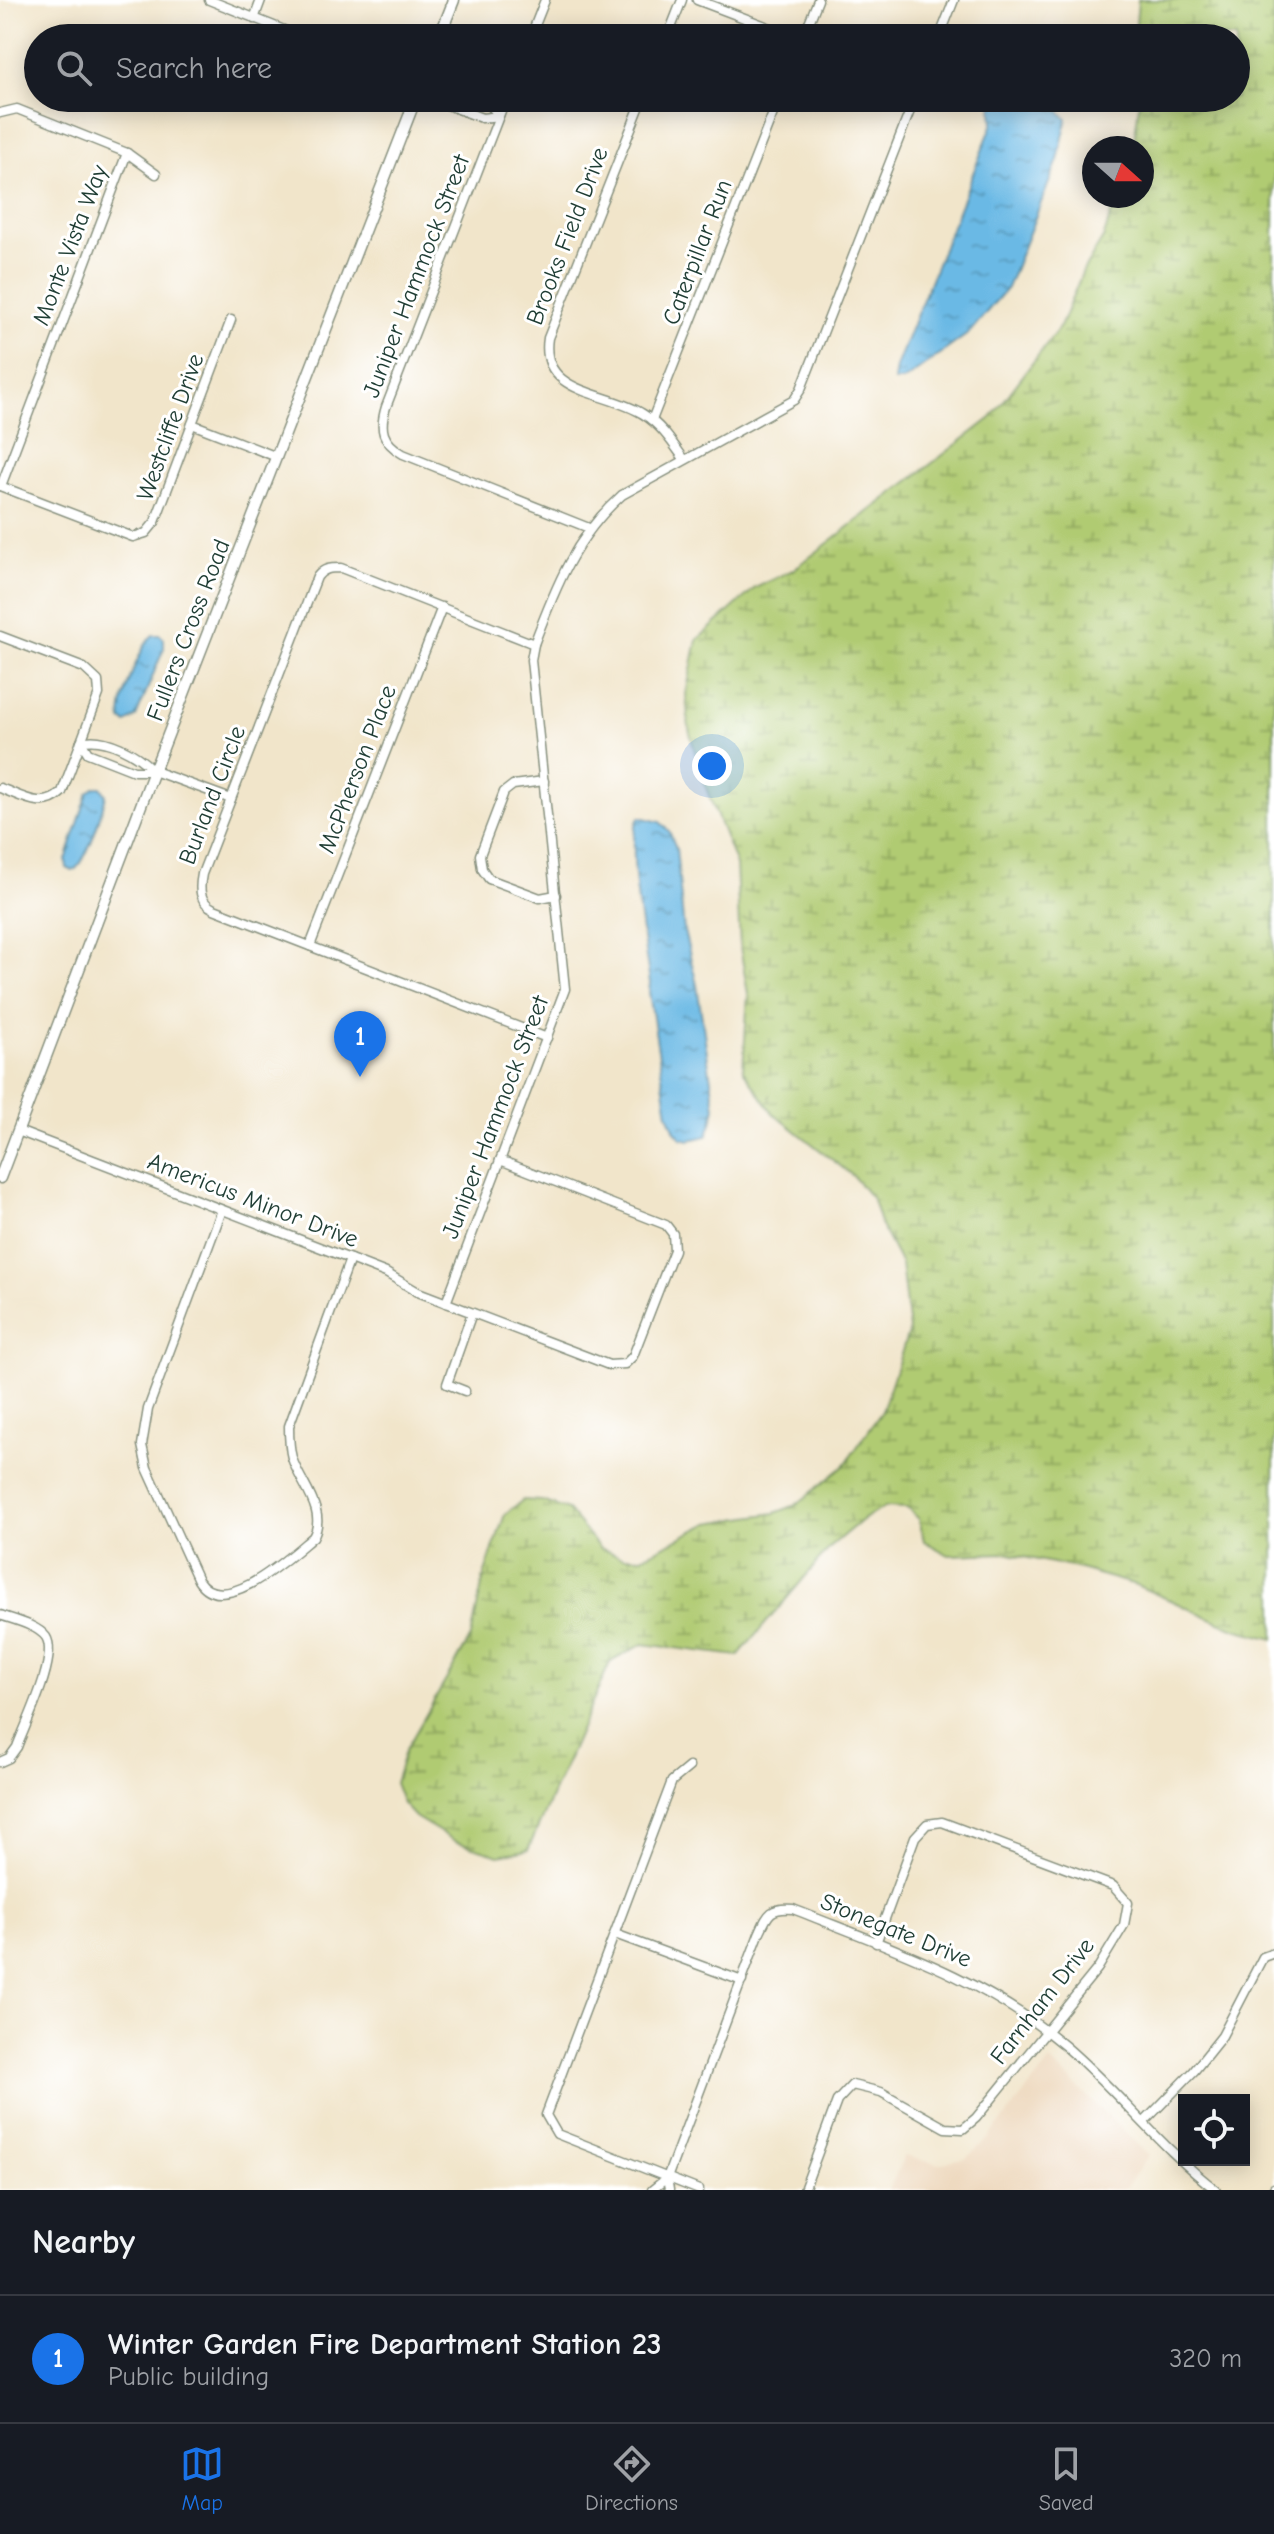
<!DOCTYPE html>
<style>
body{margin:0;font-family:"Comic Neue",sans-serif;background:#20242c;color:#f1f3f6}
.controls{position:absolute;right:24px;bottom:24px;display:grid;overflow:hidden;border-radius:0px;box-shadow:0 4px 20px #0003}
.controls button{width:72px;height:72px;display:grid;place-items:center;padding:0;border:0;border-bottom:2px solid #363941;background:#171b24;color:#f1f3f6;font:40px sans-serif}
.compass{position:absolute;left:1082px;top:136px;width:72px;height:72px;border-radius:50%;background:#171b24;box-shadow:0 4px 20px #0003;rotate:111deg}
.you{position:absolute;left:712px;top:766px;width:28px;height:28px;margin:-20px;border:6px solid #fff;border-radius:50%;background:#1a73e8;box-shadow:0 0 0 12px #1a73e833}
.badge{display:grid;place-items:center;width:52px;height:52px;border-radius:50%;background:#1a73e8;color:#fff;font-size:26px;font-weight:700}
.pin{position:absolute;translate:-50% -66px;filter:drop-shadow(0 2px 4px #0008)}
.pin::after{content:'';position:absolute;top:42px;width:28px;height:24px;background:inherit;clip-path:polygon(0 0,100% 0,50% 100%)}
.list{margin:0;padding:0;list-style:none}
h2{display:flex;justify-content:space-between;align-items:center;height:104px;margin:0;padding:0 32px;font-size:34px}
h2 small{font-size:26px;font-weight:400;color:#9ea1a6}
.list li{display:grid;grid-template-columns:52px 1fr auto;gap:24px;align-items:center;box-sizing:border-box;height:128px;padding:0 32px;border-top:2px solid #363941}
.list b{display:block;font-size:30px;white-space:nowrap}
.list p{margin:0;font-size:26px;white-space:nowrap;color:#9ea1a6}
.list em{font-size:26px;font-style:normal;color:#9ea1a6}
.icon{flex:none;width:44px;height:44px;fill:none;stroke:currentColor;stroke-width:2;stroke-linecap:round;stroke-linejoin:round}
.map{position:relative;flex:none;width:1274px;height:2190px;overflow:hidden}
.search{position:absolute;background:#171b24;box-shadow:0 4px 20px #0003;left:24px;right:24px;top:24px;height:88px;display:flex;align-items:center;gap:20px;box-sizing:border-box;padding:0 28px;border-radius:44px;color:#9ea1a6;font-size:30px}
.sheet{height:232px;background:#171b24}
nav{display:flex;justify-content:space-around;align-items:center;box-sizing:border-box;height:112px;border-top:2px solid #363941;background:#171b24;font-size:22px;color:#9ea1a6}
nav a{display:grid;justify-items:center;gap:4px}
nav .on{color:#1a73e8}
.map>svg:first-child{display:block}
</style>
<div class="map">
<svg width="1274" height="2190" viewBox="0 0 1274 2190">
<defs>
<pattern id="wetland-marsh" width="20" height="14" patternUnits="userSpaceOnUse" patternTransform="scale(2)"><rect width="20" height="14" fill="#b0cb72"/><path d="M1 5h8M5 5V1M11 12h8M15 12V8" fill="none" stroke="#8fa65e"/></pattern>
<pattern id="water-ripples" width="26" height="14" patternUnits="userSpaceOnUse" patternTransform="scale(2)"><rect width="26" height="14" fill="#6bb9e5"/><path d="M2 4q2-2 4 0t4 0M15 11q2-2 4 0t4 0" fill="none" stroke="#5798ba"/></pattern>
</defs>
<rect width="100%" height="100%" fill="#fff"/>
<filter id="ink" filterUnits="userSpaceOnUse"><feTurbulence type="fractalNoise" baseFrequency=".0125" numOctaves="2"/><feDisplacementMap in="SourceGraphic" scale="16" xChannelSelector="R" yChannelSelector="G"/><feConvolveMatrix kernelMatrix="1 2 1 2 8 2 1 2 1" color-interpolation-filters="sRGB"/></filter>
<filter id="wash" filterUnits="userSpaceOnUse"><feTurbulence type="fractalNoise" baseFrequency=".006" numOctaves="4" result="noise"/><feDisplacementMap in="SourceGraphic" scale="32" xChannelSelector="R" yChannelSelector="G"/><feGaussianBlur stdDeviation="1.8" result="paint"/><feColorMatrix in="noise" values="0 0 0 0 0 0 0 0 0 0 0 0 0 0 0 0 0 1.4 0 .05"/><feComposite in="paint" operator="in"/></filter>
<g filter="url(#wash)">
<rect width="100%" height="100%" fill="#f1e5ca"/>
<path fill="#edd7bb" d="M1050,2061l99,94 -25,35h-235l15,-34 34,8 27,-5 23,-20z"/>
<path fill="url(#wetland-marsh)" stroke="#688453" stroke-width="2" d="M1138,0h136v1639l-39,-10 -99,-44 -60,-17 -71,-15 -56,2 -25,-14 -5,-22 -12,-11 -22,-1 -22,12 -31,26 -94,111 -95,-12 -33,18 -82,188 -29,5 -42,-13 -42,-25 -12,-13 -8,-21 10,-32 66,-114 13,-61 21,-62 18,-14 19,1 26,9 31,38 24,9h19l67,-34 66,-10 21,-8 48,-39 38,-55 27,-81 -8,-66 -20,-38 -8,-26 -20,-24 -80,-63 -30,-43 5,-76 -8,-47 -4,-82 -35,-90 -12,-46 -3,-35 11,-54 58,-52 38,-18 198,-152 70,-93 22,-54 21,-35 13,-40h25v-48h-9l7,-50h96v-60h-98l-2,-14z"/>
<g fill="url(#water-ripples)" stroke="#457b8c" stroke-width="2">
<path d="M996,98l64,13 7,8 -9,41 -51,128 -38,45 -66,48h-9l2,-14 97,-244 -1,-15z"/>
<path d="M153,635h7l4,4v9l-28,69 -10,6 -4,-3c-4,-17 18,-73 31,-85z"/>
<path d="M95,787h6l5,8c-5,19 -17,65 -33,76l-6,-3 -1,-8 22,-67z"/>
<path d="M640,817l20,5 9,9 7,17 8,83 13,54 18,122 -3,16 -5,13 -17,4 -9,-2 -6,-7 -7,-17 -19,-122 1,-9c-4,-29 -27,-148 -10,-166z"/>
</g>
</g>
<g filter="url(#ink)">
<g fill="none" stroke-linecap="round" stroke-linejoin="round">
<defs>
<g id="minor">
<path d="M209,0l95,38"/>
<path d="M697,0l100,38"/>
<path d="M254,19l7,-19"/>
<path d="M530,38l15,-38"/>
<path d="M667,38l15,-38"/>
<path d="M803,38l15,-38"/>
<path d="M939,38l15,-38"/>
<path d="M429,98l53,20 17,-2 -11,-14 -11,-4"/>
<path d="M506,98l-120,309c-7,22 -4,35 17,47l186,74"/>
<path d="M643,98l-95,240c-9,57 59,53 95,76 18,11 29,28 41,45"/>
<path d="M0,113l17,-4 110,44 29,21"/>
<path d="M652,420l127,-322"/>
<path d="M192,424l85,33"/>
<path d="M0,486l133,51 13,-4 9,-11 76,-202"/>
<path d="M1,486l126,-333"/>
<path d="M0,636l84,32 14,13 1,13 -37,98c-19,19 -40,4 -62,-4"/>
<path d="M534,644l-193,-76c-11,0 -17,0 -24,9l-115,297c-3,15 -3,28 12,35l333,129"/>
<path d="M81,742l7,11 46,18h20l77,28"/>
<path d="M81,742c24,-7 56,12 73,29"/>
<path d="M544,781l-31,4 -9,7 -24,63 2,14 7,10 51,19 16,-3"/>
<path d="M310,946l132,-339"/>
<path d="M18,1131l332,128 36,14 32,19 191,73 16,-1 8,-8 41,-106 -1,-16 -7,-9 -166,-65"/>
<path d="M222,1210l-74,199 -6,36 5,23 51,112c25,40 92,-24 115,-43 15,-26 -13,-53 -21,-79 -3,-11 -3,-21 -3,-32l61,-167"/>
<path d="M446,1303l119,-314 -34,-329 3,-16c22,-58 41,-107 88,-149l172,-95 7,-11 114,-291"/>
<path d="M465,1391l-18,-7 25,-71"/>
<path d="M0,1615c14,5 37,10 46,22 13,20 -21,88 -29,110l-8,11 -9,4"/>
<path d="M689,1767l-17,14 -126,334 11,19 142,56"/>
<path d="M615,1934l127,47"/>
<path d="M1144,2122l50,-51 28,-35 41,-79 11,-4"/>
<path d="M652,2190l15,-12"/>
<path d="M669,2190l-2,-12 92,-244c9,-20 11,-27 34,-25 95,38 193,70 272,137 53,45 96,102 151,144"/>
<path d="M804,2190l33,-89 15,-16 29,7 64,36 18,1 13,-11 122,-150 26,-43 4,-22 -15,-17 -171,-64 -15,2 -12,13 -39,106"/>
<path d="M1273,2190l1,-2"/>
</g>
<g id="tertiary">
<path d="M439,38l15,-38"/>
<path d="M0,1178l154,-407 262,-673"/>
</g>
</defs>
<use href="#minor" stroke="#88917f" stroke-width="11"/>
<use href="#tertiary" stroke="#88917f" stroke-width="13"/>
<use href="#minor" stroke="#fff" stroke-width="8"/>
<use href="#tertiary" stroke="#fff" stroke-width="10"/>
</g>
</g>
<g text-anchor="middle" stroke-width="6" stroke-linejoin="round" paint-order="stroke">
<g font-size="24" fill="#1f3d34" stroke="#fff">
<text transform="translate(567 236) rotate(-69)" y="8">Brooks Field Drive</text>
<text transform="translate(70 245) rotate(-69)" y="8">Monte Vista Way</text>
<text transform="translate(697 252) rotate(-69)" y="8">Caterpillar Run</text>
<text transform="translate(416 276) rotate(-69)" y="8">Juniper Hammock Street</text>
<text transform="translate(170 427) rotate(-70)" y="8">Westcliffe Drive</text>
<text transform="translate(188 630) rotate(-69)" y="8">Fullers Cross Road</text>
<text transform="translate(357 769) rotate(-69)" y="8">McPherson Place</text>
<text transform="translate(212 795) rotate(-69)" y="8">Burland Circle</text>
<text transform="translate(495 1117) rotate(-69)" y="8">Juniper Hammock Street</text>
<text transform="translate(253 1200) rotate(21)" y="8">Americus Minor Drive</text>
<text transform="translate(896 1930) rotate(22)" y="8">Stonegate Drive</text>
<text transform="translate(1042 2001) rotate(-52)" y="8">Farnham Drive</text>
</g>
</g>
</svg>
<div class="controls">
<button><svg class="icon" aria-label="locate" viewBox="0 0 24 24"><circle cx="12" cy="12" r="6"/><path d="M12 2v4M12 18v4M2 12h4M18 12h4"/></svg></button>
</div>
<svg class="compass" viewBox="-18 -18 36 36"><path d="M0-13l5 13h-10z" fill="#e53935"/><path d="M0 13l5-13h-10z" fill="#9ea1a6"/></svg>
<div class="you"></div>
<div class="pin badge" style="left:360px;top:1077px">1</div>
<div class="search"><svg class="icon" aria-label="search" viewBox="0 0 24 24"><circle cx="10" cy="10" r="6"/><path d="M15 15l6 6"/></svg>Search here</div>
</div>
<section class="sheet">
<h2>Nearby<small></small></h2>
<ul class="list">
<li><span class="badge">1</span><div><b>Winter Garden Fire Department Station 23</b><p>Public building</p></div><em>320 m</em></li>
</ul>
</section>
<nav>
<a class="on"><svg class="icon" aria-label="map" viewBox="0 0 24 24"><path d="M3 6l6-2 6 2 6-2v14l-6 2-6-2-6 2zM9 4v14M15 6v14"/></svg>Map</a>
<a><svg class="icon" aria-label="directions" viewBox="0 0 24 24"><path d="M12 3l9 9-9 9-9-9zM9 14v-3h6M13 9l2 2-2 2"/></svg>Directions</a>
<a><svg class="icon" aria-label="saved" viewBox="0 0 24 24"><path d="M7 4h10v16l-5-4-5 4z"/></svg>Saved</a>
</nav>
